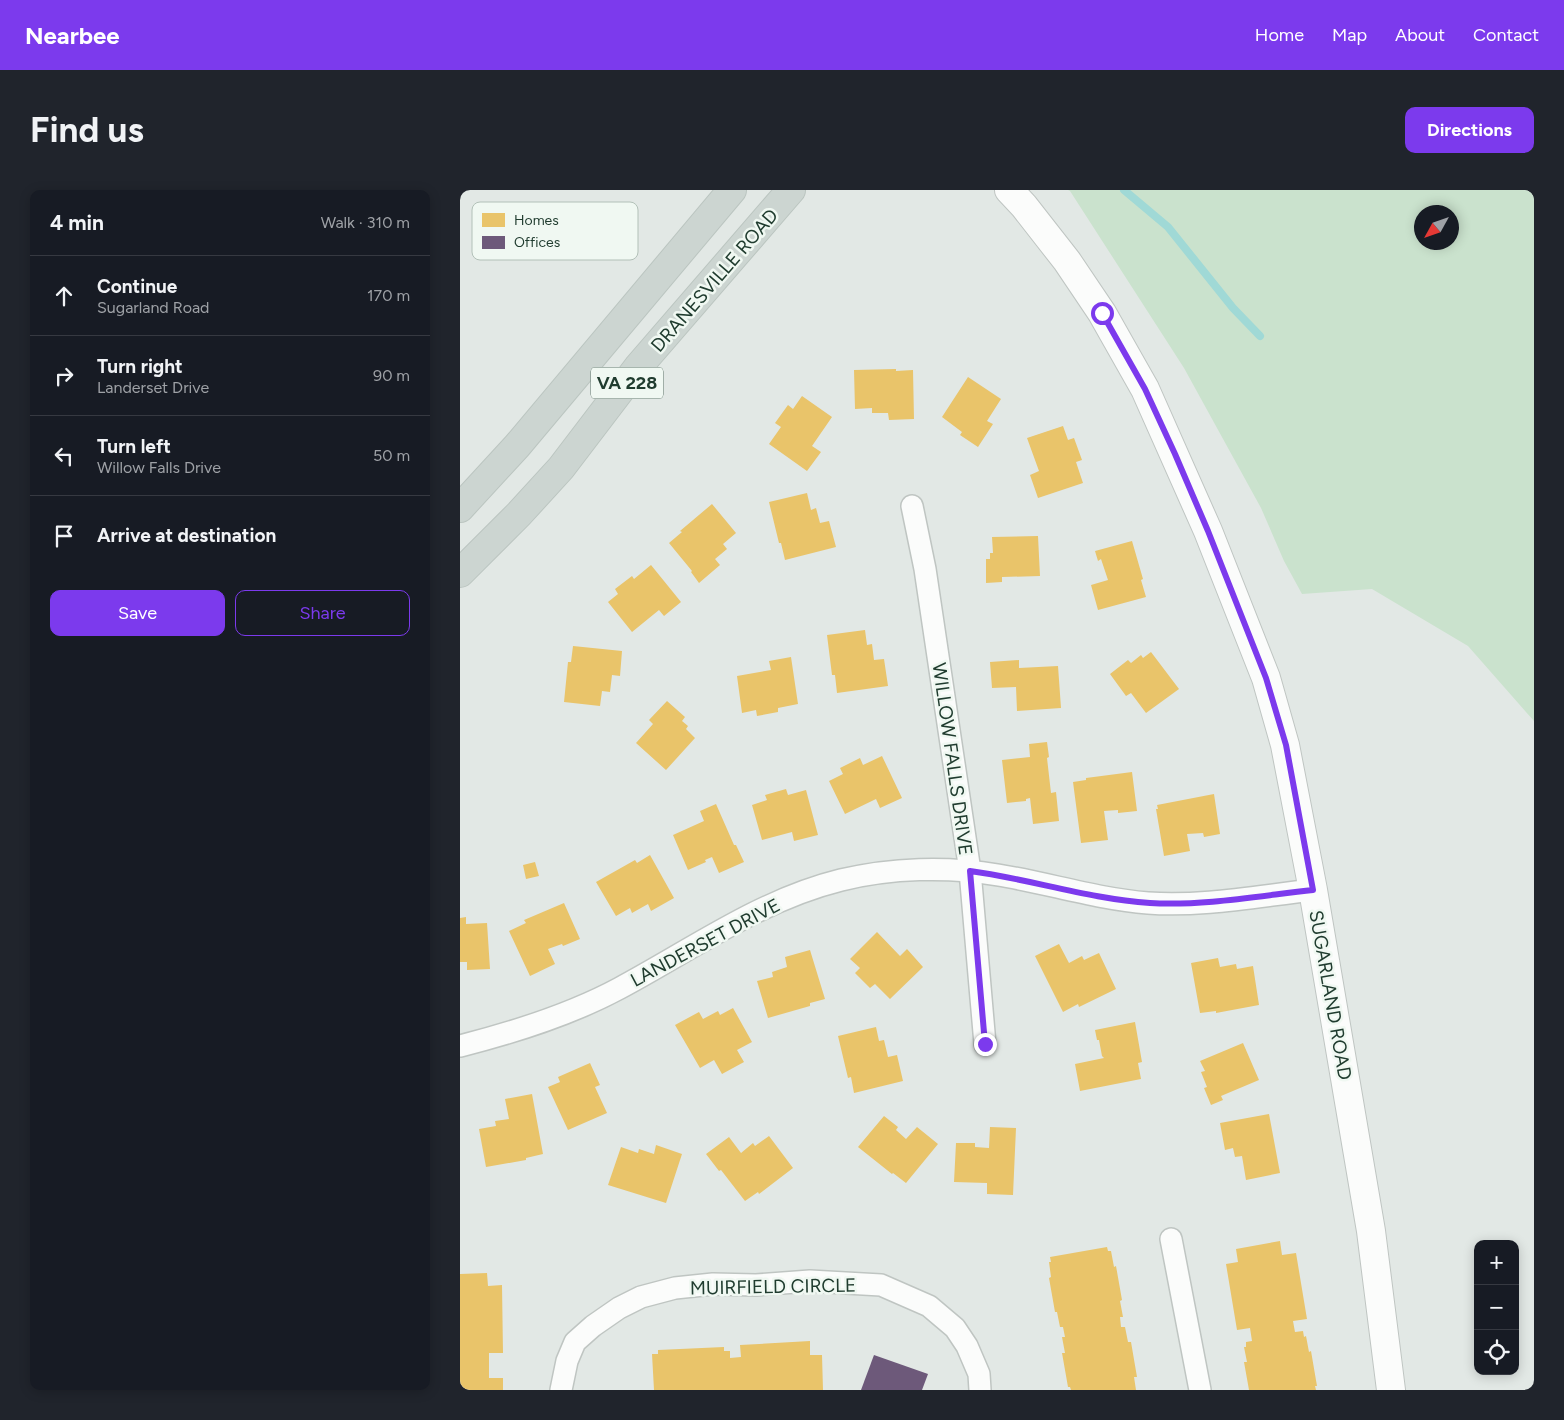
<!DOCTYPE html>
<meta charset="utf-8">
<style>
body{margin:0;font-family:Figtree,sans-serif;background:#20242c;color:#f1f3f6}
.controls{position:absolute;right:15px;bottom:15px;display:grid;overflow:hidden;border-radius:10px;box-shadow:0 2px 12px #0003}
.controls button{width:45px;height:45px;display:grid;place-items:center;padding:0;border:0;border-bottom:1px solid #363941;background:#171b24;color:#f1f3f6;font:25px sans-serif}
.compass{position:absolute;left:954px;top:15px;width:45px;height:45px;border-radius:50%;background:#171b24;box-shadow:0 2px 12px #0003;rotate:230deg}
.stop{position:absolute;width:15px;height:15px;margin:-11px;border:4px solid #7c3aed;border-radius:50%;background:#fff}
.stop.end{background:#7c3aed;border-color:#fff;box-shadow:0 1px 5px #0008}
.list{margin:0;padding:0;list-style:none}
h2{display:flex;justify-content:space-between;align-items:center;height:65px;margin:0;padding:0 20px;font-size:21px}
h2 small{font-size:16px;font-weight:400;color:#9ea1a6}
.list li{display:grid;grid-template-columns:32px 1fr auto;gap:15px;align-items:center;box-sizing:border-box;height:80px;padding:0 20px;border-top:1px solid #363941}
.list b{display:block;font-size:19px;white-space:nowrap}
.list p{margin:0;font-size:16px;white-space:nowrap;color:#9ea1a6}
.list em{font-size:16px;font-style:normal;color:#9ea1a6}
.actions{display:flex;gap:10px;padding:15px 20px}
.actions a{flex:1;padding:11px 0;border:1px solid #7c3aed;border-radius:10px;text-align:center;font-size:18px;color:#7c3aed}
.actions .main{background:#7c3aed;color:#fff}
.icon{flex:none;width:28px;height:28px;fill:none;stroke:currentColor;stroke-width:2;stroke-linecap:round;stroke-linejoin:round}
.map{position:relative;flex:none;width:1074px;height:1200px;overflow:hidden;border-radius:10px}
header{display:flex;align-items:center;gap:30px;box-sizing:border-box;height:70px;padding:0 25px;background:#7c3aed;color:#fff}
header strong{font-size:24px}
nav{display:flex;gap:28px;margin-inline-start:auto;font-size:18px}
.intro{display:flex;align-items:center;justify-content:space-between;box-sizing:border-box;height:120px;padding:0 30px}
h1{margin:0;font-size:35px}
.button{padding:12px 22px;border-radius:10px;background:#7c3aed;color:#fff;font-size:18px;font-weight:700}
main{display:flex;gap:30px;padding:0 30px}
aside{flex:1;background:#171b24;border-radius:10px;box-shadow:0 2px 12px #0003}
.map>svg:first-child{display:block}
</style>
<header>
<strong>Nearbee</strong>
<nav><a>Home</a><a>Map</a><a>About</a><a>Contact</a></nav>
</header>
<div class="intro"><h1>Find us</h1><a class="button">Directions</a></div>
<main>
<aside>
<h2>4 min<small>Walk · 310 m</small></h2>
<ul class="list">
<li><svg class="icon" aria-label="ahead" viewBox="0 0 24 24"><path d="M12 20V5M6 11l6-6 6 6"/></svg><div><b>Continue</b><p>Sugarland Road</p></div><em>170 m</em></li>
<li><svg class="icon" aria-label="right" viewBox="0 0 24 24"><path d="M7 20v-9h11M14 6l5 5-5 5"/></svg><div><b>Turn right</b><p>Landerset Drive</p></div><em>90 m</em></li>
<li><svg class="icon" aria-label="left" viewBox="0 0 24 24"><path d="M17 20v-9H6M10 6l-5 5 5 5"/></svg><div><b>Turn left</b><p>Willow Falls Drive</p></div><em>50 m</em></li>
<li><svg class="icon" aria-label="arrive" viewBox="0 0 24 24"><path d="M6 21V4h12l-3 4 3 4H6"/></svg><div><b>Arrive at destination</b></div></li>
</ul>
<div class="actions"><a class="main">Save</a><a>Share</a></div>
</aside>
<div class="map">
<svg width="1074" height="1200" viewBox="0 0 1074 1200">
<rect width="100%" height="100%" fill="#e2e8e5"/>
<path fill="#cae2cd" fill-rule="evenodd" d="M608,0h466v531l-66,-75 -96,-57 -70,5 -18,-33 -23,-53 -77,-140 -114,-177zM962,22h30v30h-30z"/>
<g fill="#e9c46a">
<path d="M436,179v2l17,-1 1,49 -25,1 -1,-7h-16v-5l-17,1 -1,-39z"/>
<path d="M508,187l33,22 -14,22 6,3 -15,23 -18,-12 2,-3 -20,-15z"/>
<path d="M342,206l30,21 -20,29 9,6 -14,19 -38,-27 12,-17 -6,-4 13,-18 5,4z"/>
<path d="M603,236l5,14 6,-2 8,22 -6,2 7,21 -45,15 -8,-23 9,-4 -12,-33z"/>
<path d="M347,303l4,17 5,-2 4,15 9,-2 7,26 -51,13 -4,-17h-2l-10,-41z"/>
<path d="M252,314l24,29 -13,11 4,5 -12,10 5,6 -21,18 -8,-11 1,-1 -23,-28 13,-11 -2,-1z"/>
<path d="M578,346l2,40 -38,1v5l-16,1v-24h4v-6h3l-1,-16z"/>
<path d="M672,351l11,38 -2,1 5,17 -48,13 -7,-25 17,-5 -7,-21 -3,2 -3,-10z"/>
<path d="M191,375l30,37 -17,14 -5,-6 -27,22 -24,-30 10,-8 -3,-5 17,-13 2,3z"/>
<path d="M405,440l2,15 5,-1 2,16 10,-1 4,27 -51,7 -2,-18h-3l-5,-40z"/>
<path d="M113,456l49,5 -2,25 -8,-1 -2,17 -8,-1 -2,15 -36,-4 4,-40h3z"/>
<path d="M691,462l28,37 -33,24 -15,-20 -5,3 -16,-22 18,-14 3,3 10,-8 2,3z"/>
<path d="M331,467l7,47 -20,4v4l-21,4 -1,-6 -14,3 -5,-37 34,-6 -2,-9z"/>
<path d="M559,470v8l39,-2 3,42 -44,3 -1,-24 -24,1 -2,-26z"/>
<path d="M207,511l18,16 -3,4 6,5 -2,3 9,9 -29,32 -30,-27 17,-19 -4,-4z"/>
<path d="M587,552l2,15 -2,1 4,35 5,-1 3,29 -26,3 -3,-26 -4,1v2l-19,2 -5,-43 28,-3 -1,-13z"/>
<path d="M422,566l20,42 -22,10 -4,-9 -31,15 -16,-33 14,-7 -3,-6 20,-10 3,7z"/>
<path d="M672,582l5,39 -19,2v-3l-14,1 4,29 -27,3 -8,-61 13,-2v-2z"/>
<path d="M326,599l2,6 18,-5 12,45 -24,6 -2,-9 -30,8 -10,-35 15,-5 -2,-5z"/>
<path d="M754,604l6,40 -16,3 -1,-4 -16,1 3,17 -26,5 -8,-47h2l-1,-4z"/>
<path d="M256,614l18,41h2l8,17 -25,11 -7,-16 -7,3 1,2 -18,8 -15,-35 31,-14 -4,-10z"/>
<path d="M190,665l24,43 -23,13 -3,-7 -16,9 -2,-5 -14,8 -20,-34 39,-22 2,3z"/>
<path d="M75,672l4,14 -13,3 -3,-14z"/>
<path d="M104,713l16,36 -17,7 -1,-2 -14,5 7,15 -25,12 -21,-45 17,-8 -2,-3z"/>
<path d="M6,727v7l21,-1 3,46 -23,1v-8h-7v-44z"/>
<path d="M417,742l23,24 7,-7 16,18 -33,32 -15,-15 -5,4 -15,-15 5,-5 -10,-9z"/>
<path d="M599,754l10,19 13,-7 2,4 15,-7 17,36 -37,18 -1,-3 -15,8 -28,-56z"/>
<path d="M350,760l15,49 -15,4v3l-42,12 -11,-37 16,-4 -1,-5 15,-5 -2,-10z"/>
<path d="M758,768l2,9 16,-3 1,5 16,-3 6,39 -43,8v-2l-16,2 -9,-50z"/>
<path d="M273,818l19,34 -15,8 7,12 -22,12 -8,-14 -14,8 -25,-43 24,-13 4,7 15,-8 2,4z"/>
<path d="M675,832l7,40 -4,1 3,16 -61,12 -5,-27 29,-6 -2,-2 -3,-16h-2l-2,-10z"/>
<path d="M416,837l3,14 5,-1 4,17 9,-2 6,26 -49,12 -3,-16 -3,1 -10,-42z"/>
<path d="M783,853l16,37 -38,16 2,4 -12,5 -7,-17 3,-1 -6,-15 4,-1 -5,-10z"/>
<path d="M130,873l10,22 -5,2 12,26 -39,17 -20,-43 12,-5 -2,-5z"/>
<path d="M72,904l11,60 -17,4v2l-40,7 -7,-38 17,-3 -1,-5 14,-2 -4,-20z"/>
<path d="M809,924l11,59 -34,7 -4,-24 -7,1 -2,-9 -8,2 -5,-27z"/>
<path d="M424,926l14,11 -2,3 10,9 11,-12 21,17 -32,39 -13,-10 -1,1 -34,-27z"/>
<path d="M530,937l26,1 -3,67 -26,-1v-11l-33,-1 2,-39h19v4l14,1z"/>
<path d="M309,946l24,32 -34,26 -1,-2 -13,9 -24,-31 -2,1 -13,-17 23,-17 12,16 12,-10 2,3z"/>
<path d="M196,955l26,9 -16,49 -58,-18 13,-38 17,6 1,-4 15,5z"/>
<path d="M820,1051l2,14 14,-2 11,66 -14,2 2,11 8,-1 1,6 2,-1 3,16 2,-1 6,35h-2l1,4h-67l-5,-28h3l-3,-15h2v-5l6,-1 -2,-13 -13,2 -11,-66 12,-2 -2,-13z"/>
<path d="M647,1057l1,4h3l3,16 2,-1 6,34 -2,1 3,16h-3l1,10h4l3,15h3l6,35h-3l2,13h-65l-1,-3h-2l-6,-34h3l-3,-16h3l-2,-10h-3l-3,-15h-2l-6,-34 2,-1 -2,-15h2l-1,-5z"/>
<path d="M27,1083l1,13 14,-1 1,68h-14v25h14v12h-43v-116z"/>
<path d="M350,1151v14h12l1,35h-169l-2,-36h6v-4l66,-3v4h6v7l11,-1 -1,-12z"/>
</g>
<path fill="#6d597a" d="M414,1165l54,19 -6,16h-61z"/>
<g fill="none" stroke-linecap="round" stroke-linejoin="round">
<path stroke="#a0d9d6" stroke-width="8" d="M664,0l44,37 65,81 27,28"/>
<defs>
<g id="minor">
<path d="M452,316l13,63 45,302 15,173"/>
<path d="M0,856c55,-14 110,-31 160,-58 73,-39 140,-88 221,-108 50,-12 106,-14 157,-5 50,8 99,24 150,28 54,4 110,-7 165,-13"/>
<path d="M711,1049l29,151"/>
<path d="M101,1200l6,-29 8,-19 18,-16 26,-18 22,-11 34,-9 38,-4 43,1 54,-4 71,4 48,21 26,22 12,18 12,28 1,16"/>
</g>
<path id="tertiary" d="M549,0l15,16 43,55 35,52 43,76 63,142 58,147 19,67 28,145 58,341 20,159"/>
<g id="primary">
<path d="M0,318l57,-62 215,-256"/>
<path d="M0,383l59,-59 42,-46 77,-101 153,-177"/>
</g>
</defs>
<use href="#minor" stroke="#bfc5c2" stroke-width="24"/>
<use href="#tertiary" stroke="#bfc5c2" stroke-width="30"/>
<use href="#primary" stroke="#bbc5c0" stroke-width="30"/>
<use href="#minor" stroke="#fbfcfb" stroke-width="21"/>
<use href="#tertiary" stroke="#fbfcfb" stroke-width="28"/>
<use href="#primary" stroke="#ccd5d1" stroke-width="28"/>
</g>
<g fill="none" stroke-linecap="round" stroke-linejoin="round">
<path stroke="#7c3aed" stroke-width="6" d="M525,854l-15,-173c60,8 119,28 180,32 54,3 109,-7 163,-13l-27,-145 -20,-67 -58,-147 -33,-77 -30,-65 -43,-76"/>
</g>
<g text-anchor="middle" stroke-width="5" stroke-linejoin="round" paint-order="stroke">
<rect fill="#f0f8f2" stroke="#5e746a" stroke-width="1" x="131" y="177.5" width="72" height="31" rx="4"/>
<g font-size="18" font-weight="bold" fill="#203c2f">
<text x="167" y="199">VA 228</text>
</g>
<g font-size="19" fill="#203c2f" stroke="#f0f8f2">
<text transform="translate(254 90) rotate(-49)" y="7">DRANESVILLE ROAD</text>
<text transform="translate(493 569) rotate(82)" y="7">WILLOW FALLS DRIVE</text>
<text transform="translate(245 752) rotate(-28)" y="7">LANDERSET DRIVE</text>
<text transform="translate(871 805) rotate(80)" y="7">SUGARLAND ROAD</text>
<text transform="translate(313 1096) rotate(-1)" y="7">MUIRFIELD CIRCLE</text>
</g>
</g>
<rect x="12" y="12" width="166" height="58" rx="8" fill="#f0f8f2" stroke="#b2c0b8" stroke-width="1"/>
<rect x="22" y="23" width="23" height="14" fill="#e9c46a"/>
<rect x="22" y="46" width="23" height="13" fill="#6d597a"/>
<g font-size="14" fill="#203c2f">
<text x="54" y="35">Homes</text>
<text x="54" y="57">Offices</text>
</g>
</svg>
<div class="controls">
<button>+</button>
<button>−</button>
<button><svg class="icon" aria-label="locate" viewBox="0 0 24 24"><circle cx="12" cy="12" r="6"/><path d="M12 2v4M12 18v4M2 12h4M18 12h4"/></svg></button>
</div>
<svg class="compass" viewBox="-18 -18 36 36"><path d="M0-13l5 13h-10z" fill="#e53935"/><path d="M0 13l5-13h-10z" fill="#9ea1a6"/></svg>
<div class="stop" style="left:642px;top:123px"></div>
<div class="stop end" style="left:525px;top:854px"></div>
</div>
</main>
